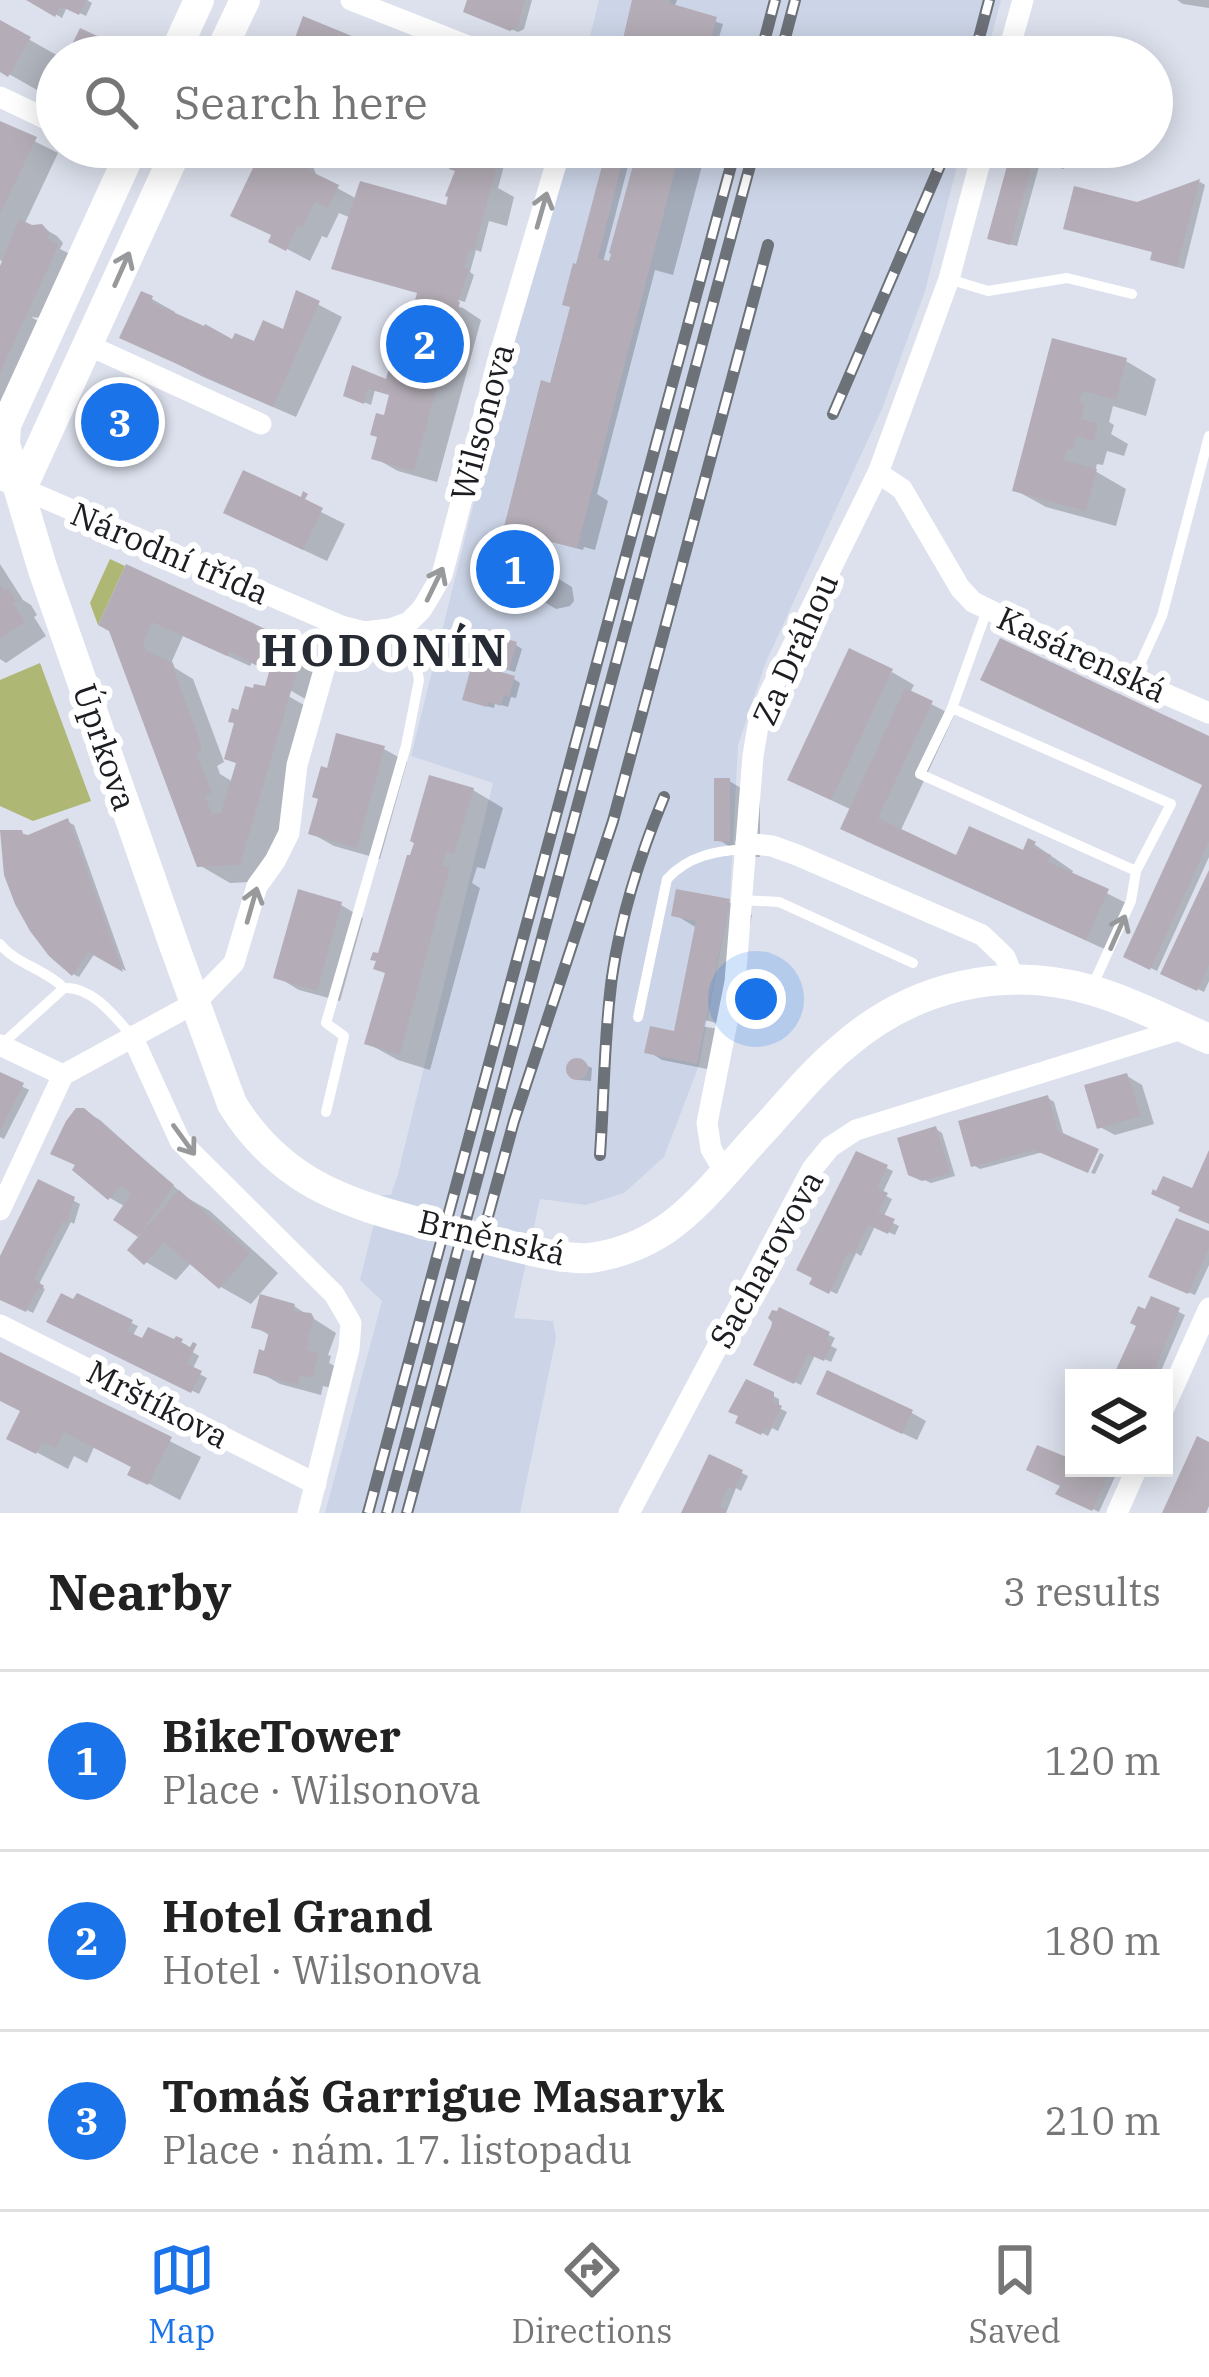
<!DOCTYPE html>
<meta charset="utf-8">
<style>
body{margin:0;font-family:"IBM Plex Serif",serif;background:#f2f2f2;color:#222}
.controls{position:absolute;right:36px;bottom:36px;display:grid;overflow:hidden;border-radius:0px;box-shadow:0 6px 30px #0003}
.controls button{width:108px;height:108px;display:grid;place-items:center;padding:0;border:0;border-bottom:3px solid #e0e0e0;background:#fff;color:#222;font:60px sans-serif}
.you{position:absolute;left:756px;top:999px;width:42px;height:42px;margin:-30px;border:9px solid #fff;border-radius:50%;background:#1a73e8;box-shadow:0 0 0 18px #1a73e833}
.badge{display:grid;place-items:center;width:78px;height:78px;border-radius:50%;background:#1a73e8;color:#fff;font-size:39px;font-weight:700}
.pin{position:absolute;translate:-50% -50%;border:6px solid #fff;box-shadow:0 3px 12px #0006}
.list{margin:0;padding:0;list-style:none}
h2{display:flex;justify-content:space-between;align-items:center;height:156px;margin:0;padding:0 48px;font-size:51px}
h2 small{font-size:39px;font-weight:400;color:#767676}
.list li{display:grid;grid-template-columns:78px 1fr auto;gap:36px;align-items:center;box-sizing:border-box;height:180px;padding:0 48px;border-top:3px solid #e0e0e0}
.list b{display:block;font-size:45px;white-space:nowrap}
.list p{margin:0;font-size:39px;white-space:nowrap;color:#767676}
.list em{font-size:39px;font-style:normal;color:#767676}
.icon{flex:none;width:66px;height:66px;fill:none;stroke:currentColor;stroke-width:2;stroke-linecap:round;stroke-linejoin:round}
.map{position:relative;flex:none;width:1209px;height:1513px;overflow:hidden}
.search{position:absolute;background:#fff;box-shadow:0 6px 30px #0003;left:36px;right:36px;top:36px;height:132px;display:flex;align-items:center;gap:30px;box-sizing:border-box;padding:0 42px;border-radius:66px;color:#767676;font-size:45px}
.sheet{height:696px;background:#fff}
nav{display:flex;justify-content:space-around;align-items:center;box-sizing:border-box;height:168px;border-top:3px solid #e0e0e0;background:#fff;font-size:33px;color:#767676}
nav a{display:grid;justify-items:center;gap:6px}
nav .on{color:#1a73e8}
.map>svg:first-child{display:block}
</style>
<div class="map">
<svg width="1209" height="1513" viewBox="0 0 1209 1513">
<rect width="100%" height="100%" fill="#dce1ed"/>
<g fill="#ccd5e7">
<path d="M599,0h402l-15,57h-401z"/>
<path d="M562,147h400l-37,144 -43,118 -116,253 -28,83 -8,154 -31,166 -35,92 -40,36 -38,12 -46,-6 -26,119 39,3 3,17 -36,175h-195l57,-212 -22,-21 21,-85h10l7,-21 95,-391 -82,-27z"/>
</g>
<g fill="#aeb774">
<path d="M110,559l15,7 -27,59 -8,-22z"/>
<path d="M40,663l51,138 -58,20 -33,-15v-126z"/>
</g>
<g fill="#0003" fill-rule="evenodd">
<path d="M32,0h55l5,3 -6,13 -19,-9 -5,11z"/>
<path d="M470,0h62l-8,29 -6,3 -45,-18z"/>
<path d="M636,0h41l-3,8 49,16 -10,33h-49l-8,-2v2h-22z"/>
<path d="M1177,0h32v8l-26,-4z"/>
<path d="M0,23l60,34h-3v36l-4,6 -53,-30z"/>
<path d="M0,124l58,29 -34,72 17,2 16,9 6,7 -3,6 12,6 -28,63 -13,-1 26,15 -57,78v-137l5,-10 -5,-3z"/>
<path d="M452,147h57l-11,41 16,9 -7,29 -18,-5 -8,31 -5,-2 -6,22 4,3 -9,27 -130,-35 16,-49 -12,-5 -12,25 -5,-2 -12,25 -38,-20 3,-87 14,-2 24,14 3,8 14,10 27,15 91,9 10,-37 -1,-20z"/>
<path d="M610,147h23l-30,115 8,2 29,-117h67l-34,128 -18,-5 -58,224 11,7 -13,49 -11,-3 -1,3 -76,-20 45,-144 21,-78 5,-41z"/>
<path d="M1008,147h62l-6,22 -24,-6 -23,83 -20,-5 16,-85z"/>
<path d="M1200,182l5,3 -21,84 -24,-7 -22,-57z"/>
<path d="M298,294l44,23 -46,100 -95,-41 -78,-40 29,-37 23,13 -2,4 61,28 21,1 30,-12z"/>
<path d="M419,296l44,12 18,12 -44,162 -39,-11 -23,-13 17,-63 -17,-5 -4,15 -25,-10 42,-12z"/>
<path d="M1055,342l71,19 30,18 -10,37 -33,-10 -4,16 5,3 -3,9 17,10 -4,12 -17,-5 -4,14 -6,-1 -2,7 31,18 -10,37 -70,-19 -31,-17z"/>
<path d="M245,474l100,50 -18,37 -77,-36z"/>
<path d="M513,555l8,1 51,31 2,14 -4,5 -14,3 -52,-32 -3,-6 6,-13z"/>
<path d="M0,564l23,36 8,5 6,10 -3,2 12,19 -40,27 -6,-4z"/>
<path d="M127,568l199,95 -12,41 -26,-15v7l32,18 -49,167 -41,2 -31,-18 -87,-235zM183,636l67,30 3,-5 19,11 7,22 -42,30 1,40 -5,18 -13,-8 -3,-8 7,-4 -31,-83 -18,-11 -3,-7z"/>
<path d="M516,645l6,4 -7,23 -32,-9z"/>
<path d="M892,672l22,13 -4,8 44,23 -54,116 57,27 67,-5 10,-10 39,27 -2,4 59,30 -21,46 -243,-110 -22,-13 8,-18 -38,-18z"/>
<path d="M514,679l6,4 -4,15 -5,-1 -3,10 -13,-4 -1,5 -22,-6z"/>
<path d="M1209,740v117l-52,114 -30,-15 79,-172z"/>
<path d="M384,749l23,13 -27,97 -46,-13 -23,-13z"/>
<path d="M729,781l31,18v58h-12l-31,-18z"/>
<path d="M473,790l30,18 -18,61 -8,-2 -5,16 8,5 -50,182 -32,-10 -31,-17 20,-69 -7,-17 32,-98z"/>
<path d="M68,822l6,3 52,146 -31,-18 -16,24 -6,-3 -51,-141 8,4z"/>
<path d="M1209,877v104l-5,11 -40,-19z"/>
<path d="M729,902l23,13 -24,119 -16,36 -50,-10 -14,-9 28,-17 21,-106 -23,-14zM700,1019l21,5 -2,5 -19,-3z"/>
<path d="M341,905l22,13 -23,83 -41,-11 -23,-14z"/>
<path d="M574,1060l18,8 -1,13 -13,-1 -8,-4 -2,-4z"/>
<path d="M0,1075l29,15 -25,49 -4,-2z"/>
<path d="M1127,1076l15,9 12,39 -39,11 -15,-8z"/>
<path d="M1048,1098l6,4 10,34 -21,16 -63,17 -7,-4z"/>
<path d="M84,1111l16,9 86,77 24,14 68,62 -27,31 -30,-17 -29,-25 -16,18 -30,-18 -3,-26 -26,-17 9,-12 -16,-9z"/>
<path d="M936,1129l6,4 13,43 -24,7 -21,-10z"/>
<path d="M1100,1153l4,2 -9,19 -4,-1z"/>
<path d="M858,1155l35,16 -11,23 10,5 -9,19 16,8 -4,9 -20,-9 -14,30 -5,-3 -19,41 -24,-11z"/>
<path d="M40,1183l40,21 -6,20 -3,-2 -33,64 7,3 -12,24 -33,-16v-34z"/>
<path d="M1209,1235v30l-14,30 -37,-15z"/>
<path d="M78,1297l60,29 -6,11 12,5h37l6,3 -1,3 13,8 -7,14 15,8 -8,16 -149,-73 25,-17z"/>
<path d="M1153,1300l32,15 -27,63h-25l-14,-7z"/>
<path d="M294,1306l42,27 -8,22 3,1 -2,7 11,6 -5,20 -12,-3 -2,9 -41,-11 -23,-13 9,-17 5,-18 -16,-9z"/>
<path d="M780,1311l55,27 -4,8 6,3 -6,13 -16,-7 -14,30 -44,-21z"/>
<path d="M0,1355l201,102 -21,43 -49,-26 3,-7 -40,-20 -7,16 -13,-7 -6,13 -58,-31 14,-28 -24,-11z"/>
<path d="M747,1383l32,16v9l8,4 -9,19 -6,-3 -4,8 -29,-14z"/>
<path d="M834,1401l78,12 14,8 -9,19z"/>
<path d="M711,1458l37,18 -7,15 -5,-3 -10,25h-38l-3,-2z"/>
<path d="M1074,1463v5l44,2 -19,42 -40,-19z"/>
</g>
<g fill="#b4adb7" fill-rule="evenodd">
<path d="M26,0h60l-7,15 -19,-9 -5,11z"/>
<path d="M467,0h58l-7,26 -8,5 -47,-19z"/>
<path d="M632,0h38l-1,3 48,14 -11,40h-45l-11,-4 -1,4h-18l3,-9 -12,-5z"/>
<path d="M303,16l100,41h-115z"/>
<path d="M0,20l31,17 -23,40 -8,-5z"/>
<path d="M80,28l50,23 -3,6h-61z"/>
<path d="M0,121l37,16 -37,77z"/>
<path d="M263,147l11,4 4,-4 12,3 4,4v5l16,8 -2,3 31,15 -11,23 -13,-6 -12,25 -5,-2 -12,26 -18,-9 3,-7 -41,-19z"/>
<path d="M455,147h47l-28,103 -5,-1 -5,18 5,2 -11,32 2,1 -46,169 -43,-12 6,-22 -7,-2 6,-22 8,2 5,-20 -21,-6 -4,15 -21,-8 9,-31 34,14 21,-77 7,2 3,-11 -86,-24 29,-88 86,24 2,-8 -3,-1 10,-25 -6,-2z"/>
<path d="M607,147h19l-28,111 11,3 2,-7 -2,-1 29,-106h43l-104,401 -74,-17 38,-151 9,3 20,-76 -8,-2 11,-42 3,1z"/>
<path d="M1005,147h58l-5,21 -25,-7 -23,84 -23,-6 23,-84 -7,-2z"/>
<path d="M1200,179l-23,88 -27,-7 2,-8 -89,-23 11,-43 63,16z"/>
<path d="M19,219l13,6 10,-1 8,9 -3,5 12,6 -59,129v-107z"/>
<path d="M296,290l24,11 -47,106 -154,-69 22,-47 12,5 -2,6 53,24 1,-2 27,15 3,-6 19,8 9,-21 20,9z"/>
<path d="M1052,338l75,20 -11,42 -33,-9 -4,12 6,1 -4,15 17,5 -4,17 -18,-5 -4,14 -5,-1 -3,11 33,9 -11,42 -74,-20z"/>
<path d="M243,470l58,27 2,-6 5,3 -3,5 18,9 -20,42 -80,-37z"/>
<circle cx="515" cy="569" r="17"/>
<path d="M126,564l178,83 -64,218 -43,2 -88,-236 -11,-6zM152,622l75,34 2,-5 40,21 -4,14 -11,-2 -1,4 -8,-2 -7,24 -6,-2 -4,14 6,1 -10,36 12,4 -15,50 -9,1 -7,-18 7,-4 -16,-39 5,-2 1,-4 -31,-85 -25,-11 -3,-9z"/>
<path d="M0,584l4,6 4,-2 8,13 -3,2 12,19 -25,17z"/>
<path d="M482,631l35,11 -8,28 -36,-9z"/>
<path d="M1000,638l209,98v105l-59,129 -27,-13 79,-172 -222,-105z"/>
<path d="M849,648l44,21 -62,131 -44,-20z"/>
<path d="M472,664l43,12 -6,21 -5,-2 -3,11 -12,-4 -2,5 -25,-7z"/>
<path d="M905,688l28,13 -55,117 78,37 13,-29 54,24 5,-12 8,4 -3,5 18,8 -3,7 61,27 -23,51 -246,-111z"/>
<path d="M336,733l49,13 -28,102 -49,-14 10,-35 -6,-2 9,-31 6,2z"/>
<path d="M429,775l45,13 -20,66 -8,-2 -4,13 8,2 -50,188 -36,-11 21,-71 -12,-4 3,-8 -6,-1 3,-8 5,1 29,-98h3l4,-12 -4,-2z"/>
<path d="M714,778h16v64l-16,-1z"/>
<path d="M68,818l48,134 7,20 -35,-20 -16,24 -23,-20 -19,-25 -15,-27 -11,-29 -4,-45h22l1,4 5,1z"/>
<path d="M1209,870v94l-12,27 -37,-17z"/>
<path d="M298,889l44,13 -25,89 -44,-13z"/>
<path d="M676,889l54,10 -33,165 -53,-11 6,-27 24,5 22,-110 -25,-5z"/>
<circle cx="577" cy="1069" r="11"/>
<path d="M0,1072l24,11 -24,48z"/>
<path d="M1127,1073l14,43 -44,13 -13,-44z"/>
<path d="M1048,1095l10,36 41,18 -11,24 -54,-23 -63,17 -13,-46z"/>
<path d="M76,1108h8l90,77 -36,52 41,-47 71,63 -31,36 -55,-47 -20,23 -17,-15 11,-13 -25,-17 18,-26 -10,-8 -13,14 -36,-30 3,-5 -25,-11 16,-33z"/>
<path d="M936,1126l14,47 -28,8 -14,-6 -11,-37z"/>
<path d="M1209,1150v74l-31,-13 2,-4 -29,-13 2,-5 3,2 7,-15 29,12z"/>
<path d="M856,1151l32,14 -11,23 11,5 -10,19 17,7 -7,15 -20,-9 -14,30 -6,-3 -19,42 -20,-10 3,-6 -16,-8z"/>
<path d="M38,1179l37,18 -8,26 -4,-2 -29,58 10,7 -2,4 -4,-2 -12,24 -26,-12v-44z"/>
<path d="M1176,1218l33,13v17l-21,46 -40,-17z"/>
<path d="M61,1293l12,6 4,-6 56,27 -6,11 15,7 6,-11 26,12 2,-3 7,3 -2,4 9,4 3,-5 4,2 -10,20 15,7 -11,22 -145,-71z"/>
<path d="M260,1294l35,10 -2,7 18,2 3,5 -7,22 2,1 -2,9 12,3 -7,25 -12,-3 -2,10 -45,-12 6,-24 5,2 5,-19 -18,-4z"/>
<path d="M1151,1296l29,12 -29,70h-22l-14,-6 21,-46 -6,-3 8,-17 7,3z"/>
<path d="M779,1307l51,25 -4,8 6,3 -8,18 -16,-7 -14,30 -41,-19 18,-38 1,-5 -4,-4 4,-8 5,1z"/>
<path d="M0,1352l172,85 -24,48 -21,-10 4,-8 -68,-35 -7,16 -14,-6 -6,12 -30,-15 14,-28 -20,-10z"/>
<path d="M827,1370l86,40 -11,24 -86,-40z"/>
<path d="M746,1379l28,13v10l8,4 -12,24 -5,-3 -4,8 -26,-12 3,-7 -10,-4z"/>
<path d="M1197,1436l12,6v64l-3,7h-44z"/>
<path d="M1037,1445l37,15v8h37l-19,43 -37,-17 5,-8 -34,-16z"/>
<path d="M709,1454l34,16 -9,20 -6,-3 -8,19 7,4 -2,3h-44z"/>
</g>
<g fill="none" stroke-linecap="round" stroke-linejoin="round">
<g stroke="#fff" stroke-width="10">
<path d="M949,279l39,12 79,-13 65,16"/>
<path d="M987,610l-35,98 -32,66 216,97"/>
<path d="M1133,680l29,-64 47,-180"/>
<path d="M952,708l219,96 -35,67 -5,30 -39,86"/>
<path d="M742,900l37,2 134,61"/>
<path d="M0,944c16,20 45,25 64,44"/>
<path d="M638,1017l29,-138c21,-23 48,-28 78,-30"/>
<path d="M1,1045l63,-57c28,-2 51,29 68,48"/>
<path d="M326,1112l18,-76 -18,-13 80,-277 13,-66 -7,-39 -9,-17"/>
</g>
<g stroke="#fff" stroke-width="21">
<path d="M351,0l145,57"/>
<path d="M1007,57l16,-57"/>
<path d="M0,97l57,27"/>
<path d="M88,345l173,79"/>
<path d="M878,473l24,16 58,99 13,14 160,78 76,33"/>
<path d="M0,479l341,147 23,6 26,-3 19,-7 13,-13 20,-34 58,-221 61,-207"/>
<path d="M746,843l26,3 25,9 185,80 23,22 9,22"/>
<path d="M132,1036l48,105 154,153 17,29 -2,26 -41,164"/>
<path d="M0,1045l63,30"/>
<path d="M724,1171l-13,-22 -4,-26 28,-141 18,-226 5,-30 11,-32 109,-221 71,-194 35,-132"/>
<path d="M0,1210l63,-135 132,-72 39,-40 23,-77 18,-25 14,-28 8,-68 27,-95 17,-44"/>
<path d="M0,1325l316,159"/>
<path d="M1164,1408l45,-100"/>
<path d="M629,1513l183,-344 18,-22 26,-17 329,-102"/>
<path d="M1117,1513l20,-45"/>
</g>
<g stroke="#fff" stroke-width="30">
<path d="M173,57l26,-57"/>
<path d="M218,57l27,-57"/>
<path d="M133,147l-127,278 -1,19 38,126 131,375 58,159c18,29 40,53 69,72 48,32 116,45 172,60 33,8 82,24 116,22 27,-3 55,-14 77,-29 36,-24 71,-72 102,-104 24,-27 48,-56 76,-79 69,-60 159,-81 247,-56 41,12 79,32 118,49"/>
<path d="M21,490l157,-343"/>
</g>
<defs>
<g id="rail">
<path d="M760,57l15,-57"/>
<path d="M780,57l15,-57"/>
<path d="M974,57l15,-57"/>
<path d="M833,414l115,-267"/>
<path d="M600,1155c4,-58 4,-119 12,-178 9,-62 28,-122 52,-180"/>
<path d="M368,1513l368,-1366"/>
<path d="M387,1513l368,-1366"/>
<path d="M407,1513l107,-392 99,-300 155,-576"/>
</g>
</defs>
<use href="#rail" stroke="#6d7178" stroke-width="12"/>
<use href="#rail" stroke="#fff" stroke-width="8" stroke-dasharray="22" stroke-linecap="butt"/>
</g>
<defs><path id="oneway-shaft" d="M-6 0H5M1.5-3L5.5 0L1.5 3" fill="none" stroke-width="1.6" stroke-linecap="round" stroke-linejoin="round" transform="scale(3)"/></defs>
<g stroke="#98999b">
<use href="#oneway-shaft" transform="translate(542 210) rotate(-74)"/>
<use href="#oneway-shaft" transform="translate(122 269) rotate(-66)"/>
<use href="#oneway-shaft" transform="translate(435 584) rotate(-64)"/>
<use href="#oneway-shaft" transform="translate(252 905) rotate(-74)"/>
<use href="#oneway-shaft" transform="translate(1118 932) rotate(-66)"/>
<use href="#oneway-shaft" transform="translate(184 1140) rotate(54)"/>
</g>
<g text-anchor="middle" stroke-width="12" stroke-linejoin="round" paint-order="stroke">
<g font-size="33" fill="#1b1d21" stroke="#fff">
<text transform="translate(482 422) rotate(-75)" y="12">Wilsonova</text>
<text transform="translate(170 553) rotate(23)" y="12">Národní třída</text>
<text transform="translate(795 649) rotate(-66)" y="12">Za Dráhou</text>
<text transform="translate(1082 654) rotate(25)" y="12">Kasárenská</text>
<text transform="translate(105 747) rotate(71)" y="12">Úprkova</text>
<text transform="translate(492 1237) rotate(13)" y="12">Brněnská</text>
<text transform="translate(766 1259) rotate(-61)" y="12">Sacharovova</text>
<text transform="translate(158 1404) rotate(27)" y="12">Mrštíkova</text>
</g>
<g font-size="45" font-weight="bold" letter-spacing="3" fill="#272b33" stroke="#fff">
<text x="385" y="666">HODONÍN</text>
</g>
</g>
</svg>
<div class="controls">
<button><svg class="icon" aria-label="layers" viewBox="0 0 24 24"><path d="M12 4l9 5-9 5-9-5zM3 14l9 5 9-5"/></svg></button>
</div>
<div class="you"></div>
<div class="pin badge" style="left:515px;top:569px">1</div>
<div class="pin badge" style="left:425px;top:344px">2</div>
<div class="pin badge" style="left:120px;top:422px">3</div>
<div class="search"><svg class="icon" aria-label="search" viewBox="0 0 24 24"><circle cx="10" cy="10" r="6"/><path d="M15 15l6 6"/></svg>Search here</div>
</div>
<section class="sheet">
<h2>Nearby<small>3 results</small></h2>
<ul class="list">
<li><span class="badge">1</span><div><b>BikeTower</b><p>Place · Wilsonova</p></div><em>120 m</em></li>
<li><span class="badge">2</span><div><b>Hotel Grand</b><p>Hotel · Wilsonova</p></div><em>180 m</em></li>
<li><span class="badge">3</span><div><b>Tomáš Garrigue Masaryk</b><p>Place · nám. 17. listopadu</p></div><em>210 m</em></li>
</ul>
</section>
<nav>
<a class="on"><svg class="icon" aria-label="map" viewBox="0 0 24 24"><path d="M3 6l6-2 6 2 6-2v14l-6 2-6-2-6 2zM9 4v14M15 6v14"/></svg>Map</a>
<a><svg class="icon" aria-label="directions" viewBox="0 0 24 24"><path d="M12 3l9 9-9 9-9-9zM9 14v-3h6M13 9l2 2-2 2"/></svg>Directions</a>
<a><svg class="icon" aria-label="saved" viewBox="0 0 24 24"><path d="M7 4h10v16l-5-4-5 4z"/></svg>Saved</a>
</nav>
